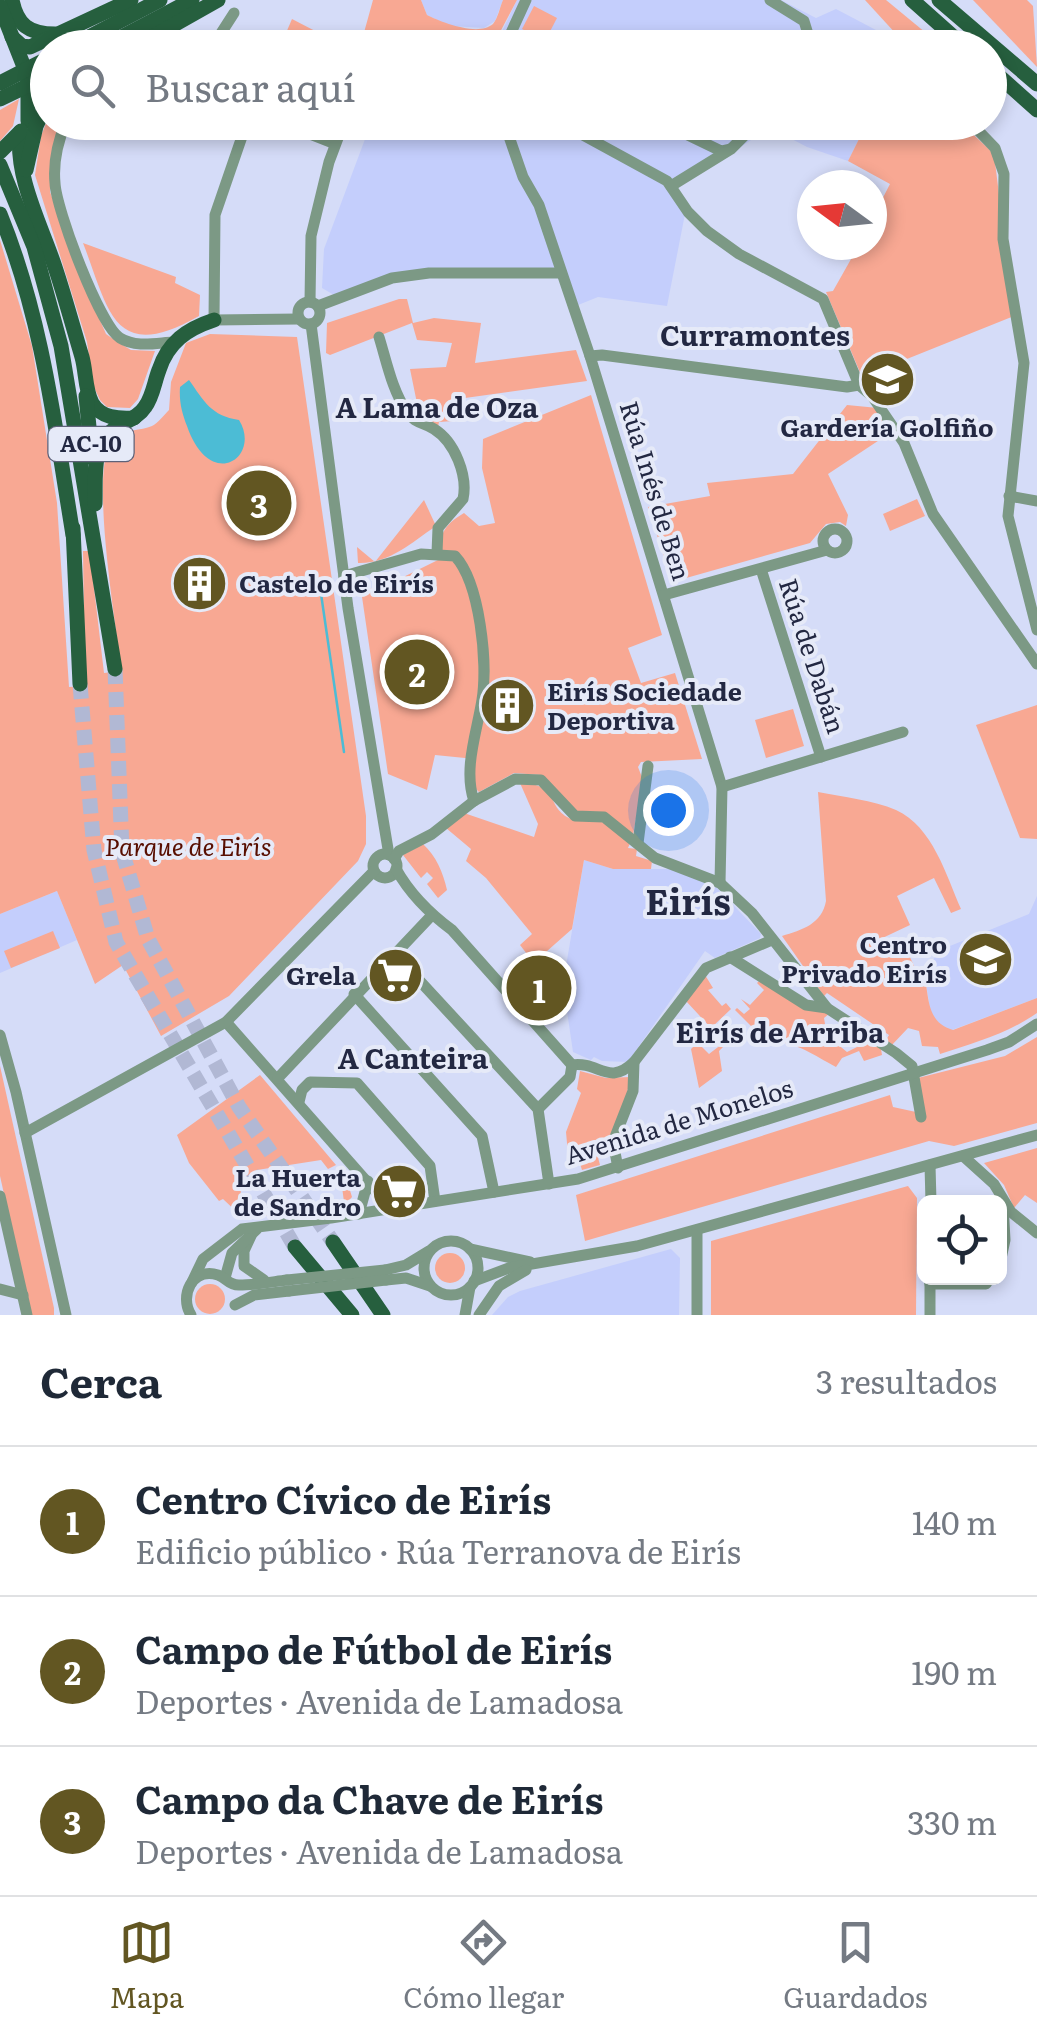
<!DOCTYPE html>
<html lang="es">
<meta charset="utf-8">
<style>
body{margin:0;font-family:Literata,serif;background:#f2f2f3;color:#1f2937}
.controls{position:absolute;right:30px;bottom:30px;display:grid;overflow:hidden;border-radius:15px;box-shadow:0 5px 15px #0003}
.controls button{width:90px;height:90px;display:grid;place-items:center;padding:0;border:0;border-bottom:2px solid #e0e1e3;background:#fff;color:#1f2937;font:50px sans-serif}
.compass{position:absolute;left:797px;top:170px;width:90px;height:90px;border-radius:50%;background:#fff;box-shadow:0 5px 15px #0003;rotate:285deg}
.you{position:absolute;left:668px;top:810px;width:35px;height:35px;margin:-25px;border:8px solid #fff;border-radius:50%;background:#1a73e8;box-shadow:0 0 0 15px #1a73e833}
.badge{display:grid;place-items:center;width:65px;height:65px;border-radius:50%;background:#625622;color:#fff;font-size:32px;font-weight:700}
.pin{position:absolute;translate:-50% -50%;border:5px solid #fff;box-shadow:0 2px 10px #0006}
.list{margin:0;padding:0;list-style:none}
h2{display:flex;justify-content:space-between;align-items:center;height:130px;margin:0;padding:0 40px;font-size:42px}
h2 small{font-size:32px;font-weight:400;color:#747a83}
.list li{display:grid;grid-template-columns:65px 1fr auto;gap:30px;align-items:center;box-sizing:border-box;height:150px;padding:0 40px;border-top:2px solid #e0e1e3}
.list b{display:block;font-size:38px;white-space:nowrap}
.list p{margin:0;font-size:32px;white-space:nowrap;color:#747a83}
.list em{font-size:32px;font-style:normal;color:#747a83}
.icon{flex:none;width:55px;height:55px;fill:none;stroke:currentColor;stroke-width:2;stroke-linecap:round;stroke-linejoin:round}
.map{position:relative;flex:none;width:1037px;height:1315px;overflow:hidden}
.search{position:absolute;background:#fff;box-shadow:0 5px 15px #0003;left:30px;right:30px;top:30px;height:110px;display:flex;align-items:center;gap:25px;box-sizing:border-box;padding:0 35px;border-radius:55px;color:#747a83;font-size:38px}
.sheet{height:580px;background:#fff}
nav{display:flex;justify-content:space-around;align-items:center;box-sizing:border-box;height:140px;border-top:2px solid #e0e1e3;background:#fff;font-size:28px;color:#747a83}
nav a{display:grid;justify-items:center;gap:5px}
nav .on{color:#625622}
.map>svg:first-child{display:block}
</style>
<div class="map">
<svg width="1037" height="1315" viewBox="0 0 1037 1315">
<rect width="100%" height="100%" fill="#d5dcf8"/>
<g fill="#c4cefc">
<path d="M421,0h82l-8,21 -11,7 -34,-2 -23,-11z"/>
<path d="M517,0h264l35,18 20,-9 59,31 -4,8h-397z"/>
<path d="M371,123h496l-19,38 -41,-14 -40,-21 -5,7 -91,59 14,22 -18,92 -69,-9 -25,10 -11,-34 -101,-5 -127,27 -12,-7 2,-39z"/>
<path d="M584,860l29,9h64l30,14v4l5,3 4,-3 45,47 -1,4 -45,20 -10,-7 -77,111 -26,-1 -8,-4 -3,3 -18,-8 -10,-68z"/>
<path d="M57,891l20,49 -77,33v-59z"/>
<path d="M1037,896v102l-85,32 -9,-3 -12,-12 -5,-31 2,-17 12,-17 89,-36z"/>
<path d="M671,1249l9,9 -1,57h-187l16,-18 12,-6z"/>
</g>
<g fill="#f8a893">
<path d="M373,0h48l6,15c14,7 51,22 66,9 5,-6 7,-17 10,-24h14l-19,36c-29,9 -61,-1 -91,-1 -17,1 -30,13 -47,12z"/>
<path d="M865,0h21l57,47h-35z"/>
<path d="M973,0h54l6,6 4,61z"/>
<path d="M534,6l23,12 -12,23 -23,-12z"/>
<path d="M292,19l54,28h-66z"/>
<path d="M19,99l-6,27 -13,15v-31z"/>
<path d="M47,121l15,2 -11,33 -1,36 43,112 13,30 10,7 15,9 24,1 -17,48 -8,9 -23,-1 -7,-7 -7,-15 -6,-43 -52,-167 6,-39z"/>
<path d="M867,123h94l33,31 20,162 -152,61 -36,-85 7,-1 26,-46h13v-26l18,-35 -42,-23z"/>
<path d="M0,240l32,106 25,157 12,184 16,-1 -2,-135h6l1,3 14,119 17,-2c-3,-41 -35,-211 -6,-234 10,-8 26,-6 37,-11 6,-3 12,-11 17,-16l2,-28 15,-39 24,-9 87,3 69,479v28l-8,17 -129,135 -68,40 -38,-71 -28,19 -38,-93 -57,23z"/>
<path d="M83,243l93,34 -1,6 25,12 -1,21c-86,49 -90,-6 -116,-73z"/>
<path d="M399,299h8l6,24 21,-5 47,5 -6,40 101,-13 11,31 -122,17 -2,9 5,13 -29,2 -1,5 -26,-10 7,-4 -9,-44 36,-2 6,-24 -35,-3 -5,-17 -82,32 -4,-2 1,-30z"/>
<path d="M591,395l71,240 -34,13 13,35 34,-10 27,86 -61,3 -3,5 5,13 -10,55 -59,-24 -33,-36 -27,-2 -35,19 -5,-5 1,-28 -40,-4 -8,35 -39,-16 -27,-184 24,-4 53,-26c2,-25 4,-34 26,-47l15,13 16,-3 -13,-55 1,-29z"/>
<path d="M847,405l31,3 15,23 -65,43 20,41 -2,11 -6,-4 -14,2 -16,19 -138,39 -24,-75 62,-11 -3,-13 86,-9z"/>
<path d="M917,499l8,17 -35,15 -7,-17z"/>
<path d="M424,500l12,26c-25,17 -47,38 -78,37l-1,-16 18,15z"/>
<path d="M1037,705v134l-17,-1 -44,-113z"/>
<path d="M793,709l11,37 -38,12 -11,-38z"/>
<path d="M520,783c41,2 25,20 47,34 13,8 25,0 37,6 9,4 18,12 27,18l-3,7 9,1 -1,7 16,5 -1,8h-38l-29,-9 -12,69 -60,53 -8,-8 23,-20 -7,-9 12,-11 -46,-56 -20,-17 5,-12 -25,-21 18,-15 70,24 4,-13z"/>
<path d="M818,792c25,5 55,8 78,18 37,17 50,65 65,99l-10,4 -17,-35 -37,18 13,29 -36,17 5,4 30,9 12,26 5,3c3,21 4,39 27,46l84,-32v15c-30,21 -63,30 -97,41l-2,-7 -16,-1 -3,-15 -11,-3 -17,18 -6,-4 4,-7 -62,-42 -3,3 -42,-60c20,-6 40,-12 44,-35z"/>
<path d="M423,844c13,12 20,28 24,46l-9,8 -11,-14 6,-6 -6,-6 -6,6 -18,-23z"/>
<path d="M53,931l7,17 -49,20 -7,-17z"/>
<path d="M705,975l8,13 -5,2 14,16 4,-3 5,6 -20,19 -25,-27z"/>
<path d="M759,981l71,32 -6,5 2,12 -6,7 5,-3 22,18 22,-11 12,8 1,6 -18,6 -5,-10 -17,7 -6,9c-23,-12 -42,-27 -69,-25l-32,-32 2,-2 7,6 6,-5 -9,-10 9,6 14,-15 -7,-7z"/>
<path d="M1037,1037v86l-83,23 -25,-5 -344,100 -9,-46 314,-100 3,12 23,5 2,-34 87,-22z"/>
<path d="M701,1039l3,3 -3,4 8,8 13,-10 2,2 -5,5 3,20 -23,17 -8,-39z"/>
<path d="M0,1066l54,242v7h-23l-31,-139z"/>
<path d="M580,1071l26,7 24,-1 -4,23 -19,43 -12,3 5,19 -18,5 -5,-16h-9l-2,-22 15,-39 -4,-4z"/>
<path d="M260,1075l76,90 -8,4 -7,-9 -64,10 -16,14 -1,31 -17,-16 -4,2 -30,-38 -12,-28z"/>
<path d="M1037,1148v55l-12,-8 -11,13 -10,-23 -20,-22z"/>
<path d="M345,1174l7,23 -9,10 -95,11 1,-3 95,-13 -3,-23z"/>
<path d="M908,1186l9,12 -1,117h-205v-74z"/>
<circle cx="450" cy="1268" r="15"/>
<circle cx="210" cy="1299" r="15"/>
</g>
<path fill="#4cbcd5" d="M189,380c15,21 22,36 50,40 23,37 -29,73 -52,6 -5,-13 -8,-24 -7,-39z"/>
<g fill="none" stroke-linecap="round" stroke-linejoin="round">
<path stroke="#4cbcd5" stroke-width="2.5" d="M319,580l25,172"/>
<g stroke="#b1b8d4" stroke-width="15" stroke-dasharray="15 8" stroke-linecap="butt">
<path d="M115,669l7,182 26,88 91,168 94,135"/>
<path d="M80,684l14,166 22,92 179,305"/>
</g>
<g stroke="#7c9985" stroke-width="11">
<path d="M770,0l34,21 4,13 -7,14"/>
<path d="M508,37l11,11"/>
<path d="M160,48l20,-5 9,5"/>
<path d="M196,48l20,-7 18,-28"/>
<path d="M398,48h88"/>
<path d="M504,48l22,-48"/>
<path d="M66,122c-8,19 -13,40 -11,61 1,26 45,143 65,155 16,10 36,5 53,4"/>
<path d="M247,122l-32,93 -1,105 85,-1"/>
<path d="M279,122l56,22"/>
<path d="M504,122l19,55 16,28 51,151 132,431 -2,96"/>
<path d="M559,122l108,59 21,31 19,19 32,23 84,45 36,86 13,11 32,47 29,71 104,150"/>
<path d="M661,122l60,29 9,-2"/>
<path d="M970,122l25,26 9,26 -1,65 21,124 -16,153 29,114"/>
<path d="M671,186l60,-37 27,-27"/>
<circle cx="309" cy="313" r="11"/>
<path d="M310,302l1,-66 18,-74 15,-40"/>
<path d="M318,306l74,-28 37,-5h132"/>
<path d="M311,324l37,284 41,247"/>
<path d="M379,337c8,26 13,53 28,75 8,12 16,10 27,17 21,13 34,47 29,70l-25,29 -1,25"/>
<path d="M590,356l12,-1 245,32 12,-2"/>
<path d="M1009,496l28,5"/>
<circle cx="835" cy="541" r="12"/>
<path d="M761,569l60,188"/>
<path d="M344,576l77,-22 34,2c25,27 33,107 27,144 -5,32 -19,69 -8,101"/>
<path d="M664,595l163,-45"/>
<path d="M722,787l181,-55"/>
<path d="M638,843l10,-77"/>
<circle cx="385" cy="866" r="12"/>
<path d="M394,859l5,-8 33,-17 42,-33 41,-22 26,1 34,36 29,1 51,41 65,25 32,30 75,95 69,45 16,13 9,51"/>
<path d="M396,869c14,25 33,44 56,61l120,135"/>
<path d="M394,953l144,156 11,75"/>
<path d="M730,957l76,48 21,3"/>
<path d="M354,994l128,142 12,56"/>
<path d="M226,1022l165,187"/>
<path d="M0,1035l16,57 50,223"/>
<path d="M572,1065c27,-4 36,22 62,-3l72,-94 66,-28"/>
<path d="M278,1078l154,-163"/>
<path d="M299,1102l3,-12 8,-8 47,1 73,83 5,35"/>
<path d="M538,1109l32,-32 2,-12"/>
<path d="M25,1133l201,-111 148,-151"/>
<path d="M963,1156l31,28 17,28 26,21"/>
<path d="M930,1165l1,37"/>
<path d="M618,1168l-5,-26 20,-51 1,-29"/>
<path d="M0,1196l27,119"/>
<path d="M359,1214l9,-33"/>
<path d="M251,1236l-7,15v15l20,14"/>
<circle cx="451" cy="1268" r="27"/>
<path d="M470,1249l60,13"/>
<path d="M1000,1263l5,-23 -2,-36"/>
<path d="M385,1270l21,-5 23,-14"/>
<path d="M225,1278l7,-25 25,-24"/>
<path d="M930,1279v36"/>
<path d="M386,1280l20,-2 24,8"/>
<path d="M474,1281l35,-13 128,-22 400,-111"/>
<path d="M192,1282l11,-23 39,-30 89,-11 247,-39 409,-129 22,-8 28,-18"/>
<path d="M930,1284h56l4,-6"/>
<path d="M0,1289l23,6"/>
<path d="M235,1305l19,-10 35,-4"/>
<path d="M191,1315c-12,-19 1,-48 27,-40 9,3 10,10 21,10 16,0 32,-3 48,-5"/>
<path d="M465,1315l5,-28"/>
<path d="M479,1315l20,-29 27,-16"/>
<path d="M697,1315v-85"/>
</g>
<g stroke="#265f3e" stroke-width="15">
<path d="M12,0c5,25 17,34 43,34"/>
<path d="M912,0l54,48"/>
<path d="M939,0l98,84"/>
<path d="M0,6l28,71v44"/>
<path d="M12,37l10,9 8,1 101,-47"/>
<path d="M68,48l92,-48"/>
<path d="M101,48l91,-48"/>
<path d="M133,48l85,-48"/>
<path d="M990,68l47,42"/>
<path d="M20,132c-5,45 21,93 35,135 10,30 18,60 27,90 4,14 3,33 10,46 9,15 26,16 42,15"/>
<path d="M0,152l21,-21"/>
<path d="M0,165l34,82 27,99 54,323"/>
<path d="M26,170l10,-44 11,-23"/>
<path d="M0,214c42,103 55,212 73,321"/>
<path d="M86,396l6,62"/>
<path d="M95,504c1,-24 -4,-59 18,-74 11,-8 25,-12 32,-23 8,-11 9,-24 14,-37 9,-28 28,-41 55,-50"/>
<path d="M73,528l7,156"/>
<path d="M333,1242l50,73"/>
<path d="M295,1247l57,68"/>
</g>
<g stroke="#7c9985" stroke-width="11">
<path d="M287,1280l98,-10"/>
<path d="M289,1291l97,-11"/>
</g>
<g stroke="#265f3e" stroke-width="15">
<path d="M0,83l43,-22"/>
<path d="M0,99l48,-23"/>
</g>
</g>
<defs>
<symbol id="school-disc" viewBox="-11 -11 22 22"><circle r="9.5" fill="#625622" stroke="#e6eaf8"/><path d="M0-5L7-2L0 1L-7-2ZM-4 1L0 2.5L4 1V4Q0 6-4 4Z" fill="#fff"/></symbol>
<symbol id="building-disc" viewBox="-11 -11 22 22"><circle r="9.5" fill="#625622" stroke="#e6eaf8"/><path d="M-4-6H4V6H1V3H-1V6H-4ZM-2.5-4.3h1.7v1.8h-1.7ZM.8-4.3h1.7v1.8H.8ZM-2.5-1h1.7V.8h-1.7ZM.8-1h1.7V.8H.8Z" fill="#fff"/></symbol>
<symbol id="supermarket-disc" viewBox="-11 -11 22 22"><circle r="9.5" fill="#625622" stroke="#e6eaf8"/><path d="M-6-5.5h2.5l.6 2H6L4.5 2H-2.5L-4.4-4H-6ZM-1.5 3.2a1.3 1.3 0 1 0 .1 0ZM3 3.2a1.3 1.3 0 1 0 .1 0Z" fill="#fff"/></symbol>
</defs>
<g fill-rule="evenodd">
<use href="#school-disc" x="856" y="348" width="63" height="63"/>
<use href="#building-disc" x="168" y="552" width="63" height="63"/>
<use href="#building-disc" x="476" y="674" width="63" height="63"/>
<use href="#school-disc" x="954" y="928" width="63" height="63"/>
<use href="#supermarket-disc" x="364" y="944" width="63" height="63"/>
<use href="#supermarket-disc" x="368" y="1160" width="63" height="63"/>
</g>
<g text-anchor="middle" stroke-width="8" stroke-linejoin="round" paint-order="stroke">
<rect fill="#e6eaf8" stroke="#5e6279" stroke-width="2.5" x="48.5" y="427" width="85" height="34" rx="8"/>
<g font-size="22" font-weight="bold" fill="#232842">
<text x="91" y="452">AC-10</text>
</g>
<g font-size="25" font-weight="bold" fill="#232842" stroke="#e6eaf8" text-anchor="end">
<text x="887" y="437" text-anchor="middle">Gardería Golfiño</text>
<text x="239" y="593" text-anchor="start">Castelo de Eirís</text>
<text x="547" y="701" text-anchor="start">Eirís Sociedade<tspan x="547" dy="29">Deportiva</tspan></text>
<text x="947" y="954">Centro<tspan x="947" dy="29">Privado Eirís</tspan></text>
<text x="356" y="985">Grela</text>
<text x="361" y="1187">La Huerta<tspan x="361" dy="29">de Sandro</tspan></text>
</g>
<g font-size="25" fill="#232842" stroke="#e6eaf8">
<text transform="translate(655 491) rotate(73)" y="9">Rúa Inés de Ben</text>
<text transform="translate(812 656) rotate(72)" y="9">Rúa de Dabán</text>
<text transform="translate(679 1122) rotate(-17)" y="9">Avenida de Monelos</text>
</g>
<g font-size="25" font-style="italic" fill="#580e00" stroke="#e6eaf8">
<text x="188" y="856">Parque de Eirís</text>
</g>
<g font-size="28" font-weight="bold" fill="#232842" stroke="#e6eaf8">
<text x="755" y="346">Curramontes</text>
<text x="437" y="418">A Lama de Oza</text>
<text x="780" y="1043">Eirís de Arriba</text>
<text x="413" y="1069">A Canteira</text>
</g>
<g font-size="35" font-weight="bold" fill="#232842" stroke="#e6eaf8">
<text x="688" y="915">Eirís</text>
</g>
</g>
</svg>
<div class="controls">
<button><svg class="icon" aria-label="locate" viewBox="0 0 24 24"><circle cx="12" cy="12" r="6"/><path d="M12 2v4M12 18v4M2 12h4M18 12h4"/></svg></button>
</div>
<svg class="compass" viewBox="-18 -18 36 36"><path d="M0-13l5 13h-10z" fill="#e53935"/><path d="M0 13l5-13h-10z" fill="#747a83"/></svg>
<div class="you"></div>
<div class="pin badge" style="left:539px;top:988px">1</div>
<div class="pin badge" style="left:417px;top:672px">2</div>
<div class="pin badge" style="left:259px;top:503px">3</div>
<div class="search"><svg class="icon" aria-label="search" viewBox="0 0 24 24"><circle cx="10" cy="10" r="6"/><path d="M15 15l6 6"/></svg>Buscar aquí</div>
</div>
<section class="sheet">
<h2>Cerca<small>3 resultados</small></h2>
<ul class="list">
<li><span class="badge">1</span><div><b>Centro Cívico de Eirís</b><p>Edificio público · Rúa Terranova de Eirís</p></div><em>140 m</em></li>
<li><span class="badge">2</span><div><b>Campo de Fútbol de Eirís</b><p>Deportes · Avenida de Lamadosa</p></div><em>190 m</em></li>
<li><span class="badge">3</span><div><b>Campo da Chave de Eirís</b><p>Deportes · Avenida de Lamadosa</p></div><em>330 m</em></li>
</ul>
</section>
<nav>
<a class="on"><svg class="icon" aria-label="map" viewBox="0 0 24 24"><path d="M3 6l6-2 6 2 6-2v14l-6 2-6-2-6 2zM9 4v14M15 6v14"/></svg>Mapa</a>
<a><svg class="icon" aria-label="directions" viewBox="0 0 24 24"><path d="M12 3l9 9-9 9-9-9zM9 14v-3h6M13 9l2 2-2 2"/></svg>Cómo llegar</a>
<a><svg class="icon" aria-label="saved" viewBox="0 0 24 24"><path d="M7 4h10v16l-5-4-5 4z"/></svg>Guardados</a>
</nav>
